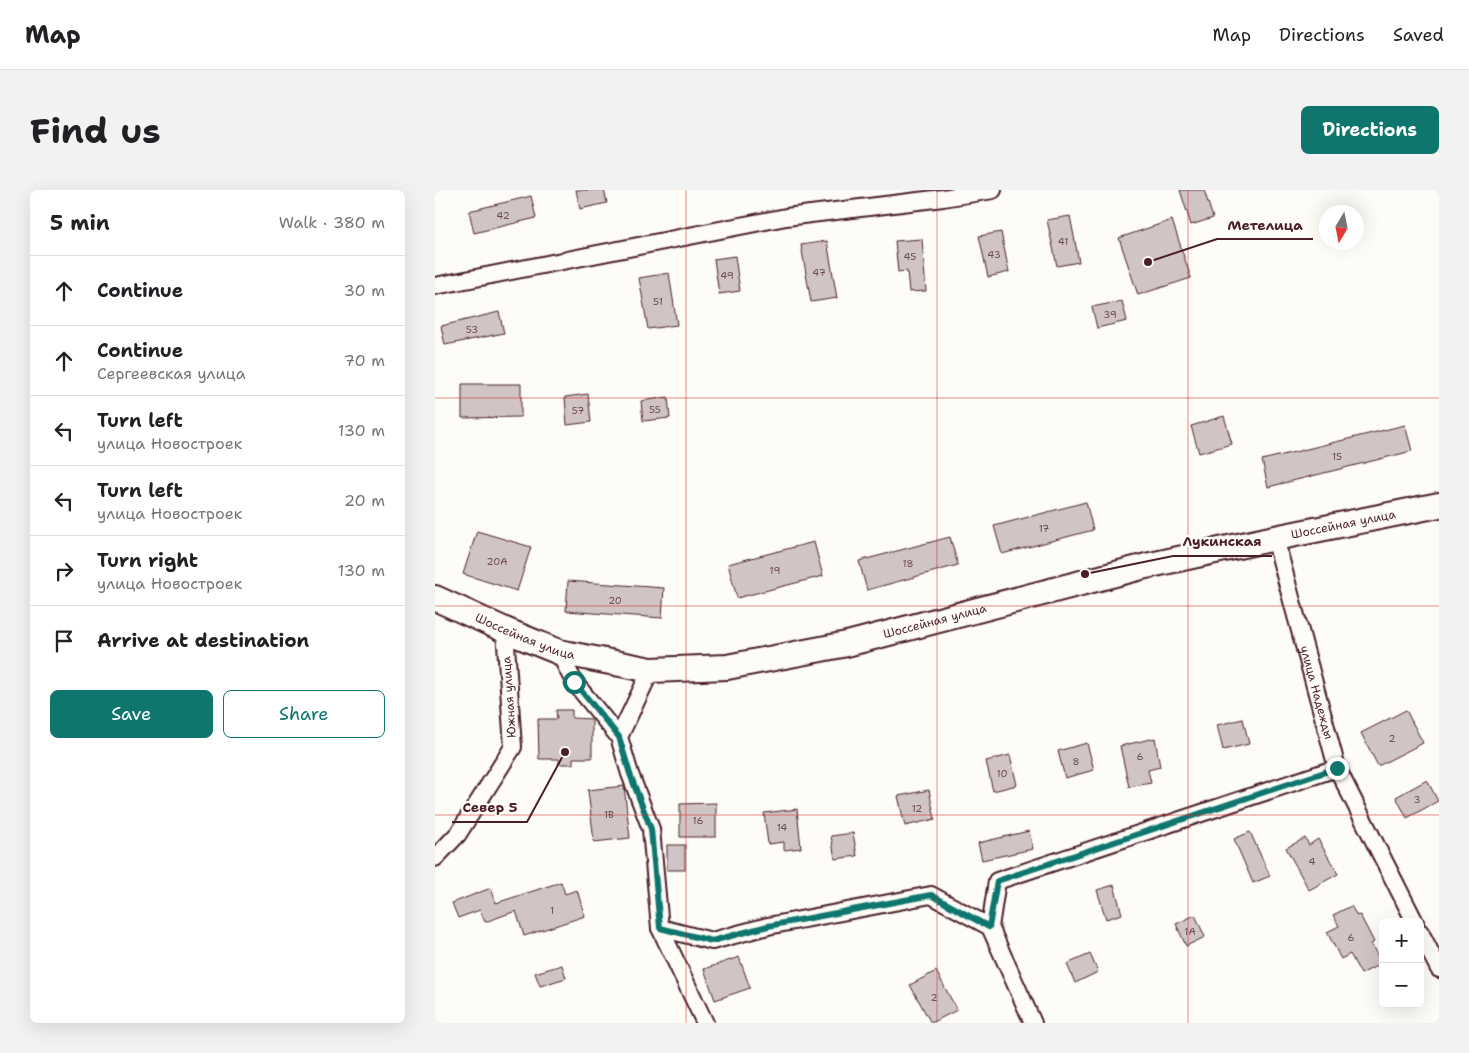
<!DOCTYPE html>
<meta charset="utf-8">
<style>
body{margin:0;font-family:"Shantell Sans",sans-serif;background:#f2f2f2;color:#202124}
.controls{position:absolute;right:15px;bottom:15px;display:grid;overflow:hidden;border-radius:8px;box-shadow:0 5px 20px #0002}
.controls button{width:45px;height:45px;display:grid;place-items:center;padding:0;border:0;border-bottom:1px solid #e0e0e0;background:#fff;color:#202124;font:25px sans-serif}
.compass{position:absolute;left:884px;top:15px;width:45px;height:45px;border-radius:50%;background:#fff;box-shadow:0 5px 20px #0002;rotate:190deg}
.stop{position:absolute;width:15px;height:15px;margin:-11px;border:4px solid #0f766e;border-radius:50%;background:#fff}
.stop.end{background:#0f766e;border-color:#fff;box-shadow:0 1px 5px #0008}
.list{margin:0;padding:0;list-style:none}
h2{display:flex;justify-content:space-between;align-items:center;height:65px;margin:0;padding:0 20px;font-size:21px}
h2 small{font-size:16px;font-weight:400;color:#757577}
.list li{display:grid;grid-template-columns:32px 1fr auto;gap:15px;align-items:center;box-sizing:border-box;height:70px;padding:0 20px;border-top:1px solid #e0e0e0}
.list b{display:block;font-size:19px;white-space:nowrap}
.list p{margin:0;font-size:16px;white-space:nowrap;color:#757577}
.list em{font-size:16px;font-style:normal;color:#757577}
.actions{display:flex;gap:10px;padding:15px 20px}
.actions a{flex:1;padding:11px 0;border:1px solid #0f766e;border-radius:8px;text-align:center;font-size:18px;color:#0f766e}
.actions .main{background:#0f766e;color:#fff}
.icon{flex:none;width:28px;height:28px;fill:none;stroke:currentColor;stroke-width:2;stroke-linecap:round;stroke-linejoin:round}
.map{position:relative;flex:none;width:1004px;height:833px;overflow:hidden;border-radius:8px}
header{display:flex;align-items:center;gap:30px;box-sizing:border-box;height:70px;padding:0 25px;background:#fff;border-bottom:1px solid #e0e0e0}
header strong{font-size:24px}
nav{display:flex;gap:28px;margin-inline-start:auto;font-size:18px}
.intro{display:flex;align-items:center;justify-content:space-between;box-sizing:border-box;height:120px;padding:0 30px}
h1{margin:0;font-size:35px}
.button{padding:12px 22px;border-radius:8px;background:#0f766e;color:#fff;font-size:18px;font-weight:700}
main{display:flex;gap:30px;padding:0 30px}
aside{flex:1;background:#fff;border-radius:8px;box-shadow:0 5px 20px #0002}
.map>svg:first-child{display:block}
</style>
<header>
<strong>Map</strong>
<nav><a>Map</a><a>Directions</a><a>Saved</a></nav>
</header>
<div class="intro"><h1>Find us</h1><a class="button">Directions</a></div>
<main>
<aside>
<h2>5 min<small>Walk · 380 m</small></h2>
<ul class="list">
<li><svg class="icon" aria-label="ahead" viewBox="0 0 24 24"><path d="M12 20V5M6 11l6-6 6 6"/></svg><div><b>Continue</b></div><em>30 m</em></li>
<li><svg class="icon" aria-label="ahead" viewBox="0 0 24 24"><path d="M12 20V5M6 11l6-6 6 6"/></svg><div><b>Continue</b><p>Сергеевская улица</p></div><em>70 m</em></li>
<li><svg class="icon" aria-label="left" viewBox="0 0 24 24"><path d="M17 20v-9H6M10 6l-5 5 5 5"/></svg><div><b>Turn left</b><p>улица Новостроек</p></div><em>130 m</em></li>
<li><svg class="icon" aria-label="left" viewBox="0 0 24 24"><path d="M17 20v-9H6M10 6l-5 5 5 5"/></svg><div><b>Turn left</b><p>улица Новостроек</p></div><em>20 m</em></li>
<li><svg class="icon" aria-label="right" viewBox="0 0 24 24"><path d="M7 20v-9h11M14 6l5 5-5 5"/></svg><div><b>Turn right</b><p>улица Новостроек</p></div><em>130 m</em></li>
<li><svg class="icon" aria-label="arrive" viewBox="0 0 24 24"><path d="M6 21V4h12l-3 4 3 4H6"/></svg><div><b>Arrive at destination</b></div></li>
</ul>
<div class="actions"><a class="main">Save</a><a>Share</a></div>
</aside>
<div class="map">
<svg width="1004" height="833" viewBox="0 0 1004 833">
<rect width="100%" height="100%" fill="#fdfcf7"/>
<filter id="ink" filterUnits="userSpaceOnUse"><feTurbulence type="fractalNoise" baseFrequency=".02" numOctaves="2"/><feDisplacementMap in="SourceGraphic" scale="10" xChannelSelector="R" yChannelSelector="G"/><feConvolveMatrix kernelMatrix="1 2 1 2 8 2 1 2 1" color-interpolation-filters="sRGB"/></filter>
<g filter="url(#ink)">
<g fill="#d0c5c4" stroke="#4a1f2b">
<path d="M141,0h28l3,13 -27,6z"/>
<path d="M745,0h24l9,28 -22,7z"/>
<path d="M96,6l5,22 -62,15 -5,-22z"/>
<path d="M635,26l9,46 -22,4 -10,-46z"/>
<path d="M737,30l19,58 -53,17 -19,-57z"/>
<path d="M566,42l8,40 -21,5 -9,-41z"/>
<path d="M487,49l4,52 -17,1 -2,-21 -9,1 -3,-31z"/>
<path d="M392,51l10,57 -26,4 -10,-57z"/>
<path d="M300,66l5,35 -21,3 -5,-35z"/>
<path d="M234,83l8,52 -29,4 -9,-51z"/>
<path d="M687,111l5,20 -30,7 -5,-21z"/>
<path d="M64,122l5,21 -59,12 -4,-19z"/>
<path d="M27,194h59v33l-59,1z"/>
<path d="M153,204l3,28 -24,3 -2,-28z"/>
<path d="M233,207l2,21 -27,3 -2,-20z"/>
<path d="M789,226l8,28 -33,9 -8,-27z"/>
<path d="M970,235l7,26 -144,36 -6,-27z"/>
<path d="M651,312l7,28 -91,24 -8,-28z"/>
<path d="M42,341l54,16 -14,44 -54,-17z"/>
<path d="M515,347l8,28 -91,25 -8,-29z"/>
<path d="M379,352l9,34 -86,22 -9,-34z"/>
<path d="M133,391l96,7 -2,30 -96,-7z"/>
<path d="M121,520h16v8l20,1v39h-19v6h-14v-5h-20l-1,-40h19z"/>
<path d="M971,520l17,33 -45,23 -17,-33z"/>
<path d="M808,529l6,25 -26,6 -6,-25z"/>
<path d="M720,548l5,29 -12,3 3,13 -22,4 -9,-41z"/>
<path d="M652,553l7,27 -29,8 -7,-27z"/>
<path d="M575,565l7,30 -24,6 -7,-30z"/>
<path d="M992,590l11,21 -31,17 -11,-21z"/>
<path d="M189,596l6,52 -36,4 -6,-52z"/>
<path d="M494,600l6,29 -30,7 -7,-30z"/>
<path d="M281,613v34h-36v-33z"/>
<path d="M362,619l4,39 -17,2v-8l-16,2 -4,-31z"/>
<path d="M594,641l4,18 -51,11 -4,-17z"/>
<path d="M815,642l20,44 -17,7 -19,-44z"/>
<path d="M418,643l4,23 -22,3 -4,-23z"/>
<path d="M870,648l4,7 9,-6 20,35 -29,16 -23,-42z"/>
<rect x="232" y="655" width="18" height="25"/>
<path d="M126,692l4,12 12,-4 8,26 -61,20 -8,-25 -31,11 -5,-12 -22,8 -6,-15 39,-15 5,15z"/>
<path d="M679,695l8,29 -16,5 -9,-29z"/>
<path d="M916,716l6,10 3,-1 14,27 -3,2 11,19 -21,11 -11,-20 -9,5 -14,-27 12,-6 -6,-11z"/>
<path d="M760,725l10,22 -19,9 -10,-22z"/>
<path d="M655,764l8,18 -23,11 -8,-19z"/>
<path d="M304,767l11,31 -35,12 -11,-31z"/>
<path d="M127,775l4,13 -26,8 -5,-13z"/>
<path d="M501,781l21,39 -26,13 -21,-38z"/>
</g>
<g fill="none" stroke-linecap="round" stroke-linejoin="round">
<defs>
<g id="street">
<path d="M0,96l351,-69 157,-19 50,-8"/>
<path id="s1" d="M840,348l62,230 78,154"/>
<path d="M124,462l15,30 45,55"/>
<path d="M216,480l-32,67 11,37 21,55 9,99 45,95"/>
<path d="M0,668l23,-24 55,-87 -8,-117"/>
<path d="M555,737l43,96"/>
<path d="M225,738l52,13 56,-15 163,-31 59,32 7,-46 340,-113"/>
<path d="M985,742l19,37"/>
</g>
<g id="secondary">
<path id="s2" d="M0,408l70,32 54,22 92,18 76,-3 120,-23 299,-78 129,-28 164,-33"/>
</g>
</defs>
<use href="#street" stroke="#4a1f2b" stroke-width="20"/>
<use href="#secondary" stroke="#4a1f2b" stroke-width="28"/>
<use href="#street" stroke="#fdfcf7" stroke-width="16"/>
<use href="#secondary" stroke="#fdfcf7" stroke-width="24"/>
</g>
</g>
<g fill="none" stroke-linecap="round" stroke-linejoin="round" filter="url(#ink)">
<path stroke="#0f766e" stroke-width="6" d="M139,492l45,55 11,37 21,55 9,99 52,13 56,-15 163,-31 58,32 8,-46 340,-113"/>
</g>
<path fill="none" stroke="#d62828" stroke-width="1" stroke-opacity="0.55" d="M251,0v833M502,0v833M753,0v833M0,208h1004M0,416h1004M0,625h1004"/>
<g text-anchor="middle" stroke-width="4.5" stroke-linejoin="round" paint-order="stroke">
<g font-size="10" fill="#6c4851">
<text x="68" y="29">42</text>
<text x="628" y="55">41</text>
<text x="559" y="68">43</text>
<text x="475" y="70">45</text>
<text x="384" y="86">47</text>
<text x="292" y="89">49</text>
<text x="223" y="115">51</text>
<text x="675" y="128">39</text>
<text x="37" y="143">53</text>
<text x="220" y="223">55</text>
<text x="143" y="224">57</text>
<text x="902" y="270">15</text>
<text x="609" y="342">17</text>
<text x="62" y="375">20А</text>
<text x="473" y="377">18</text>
<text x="340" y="384">19</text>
<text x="180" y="414">20</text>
<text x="957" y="552">2</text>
<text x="705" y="570">6</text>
<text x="641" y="575">8</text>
<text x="567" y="587">10</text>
<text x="982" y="613">3</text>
<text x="482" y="622">12</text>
<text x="174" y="628">1В</text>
<text x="263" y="634">16</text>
<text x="347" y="641">14</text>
<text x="877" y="675">4</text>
<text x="117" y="724">1</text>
<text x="755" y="745">1А</text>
<text x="916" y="751">6</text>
<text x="499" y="811">2</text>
</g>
<g font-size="12" fill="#4a1f2b" stroke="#fdfcf7">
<text dy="4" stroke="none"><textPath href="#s2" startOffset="938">Шоссейная улица</textPath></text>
<text dy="4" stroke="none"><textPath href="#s2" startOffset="518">Шоссейная улица</textPath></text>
<text dy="4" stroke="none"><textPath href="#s2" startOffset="98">Шоссейная улица</textPath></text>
<text dy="4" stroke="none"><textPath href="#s1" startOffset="160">улица Надежды</textPath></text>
<text transform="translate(74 507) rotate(-94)" y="4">Южная улица</text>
</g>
</g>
<path fill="none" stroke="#4a1f2b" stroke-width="2" d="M713 72L782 49H878M650 384L738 366H837M130 562L92 632H17"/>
<g fill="#4a1f2b" stroke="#fdfcf7" stroke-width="2">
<circle cx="713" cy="72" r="5"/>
<circle cx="650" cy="384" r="5"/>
<circle cx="130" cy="562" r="5"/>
</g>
<g font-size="14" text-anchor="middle" font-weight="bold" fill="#4a1f2b" stroke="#fdfcf7" stroke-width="4.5" stroke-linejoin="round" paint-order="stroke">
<text x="830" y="40">Метелица</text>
<text x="787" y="356">Лукинская</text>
<text x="55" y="622">Север 5</text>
</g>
</svg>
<div class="controls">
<button>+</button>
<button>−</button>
</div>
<svg class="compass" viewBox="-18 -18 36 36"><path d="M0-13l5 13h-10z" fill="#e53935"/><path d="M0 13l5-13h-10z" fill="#757577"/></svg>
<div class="stop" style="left:139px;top:492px"></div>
<div class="stop end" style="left:902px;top:578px"></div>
</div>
</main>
